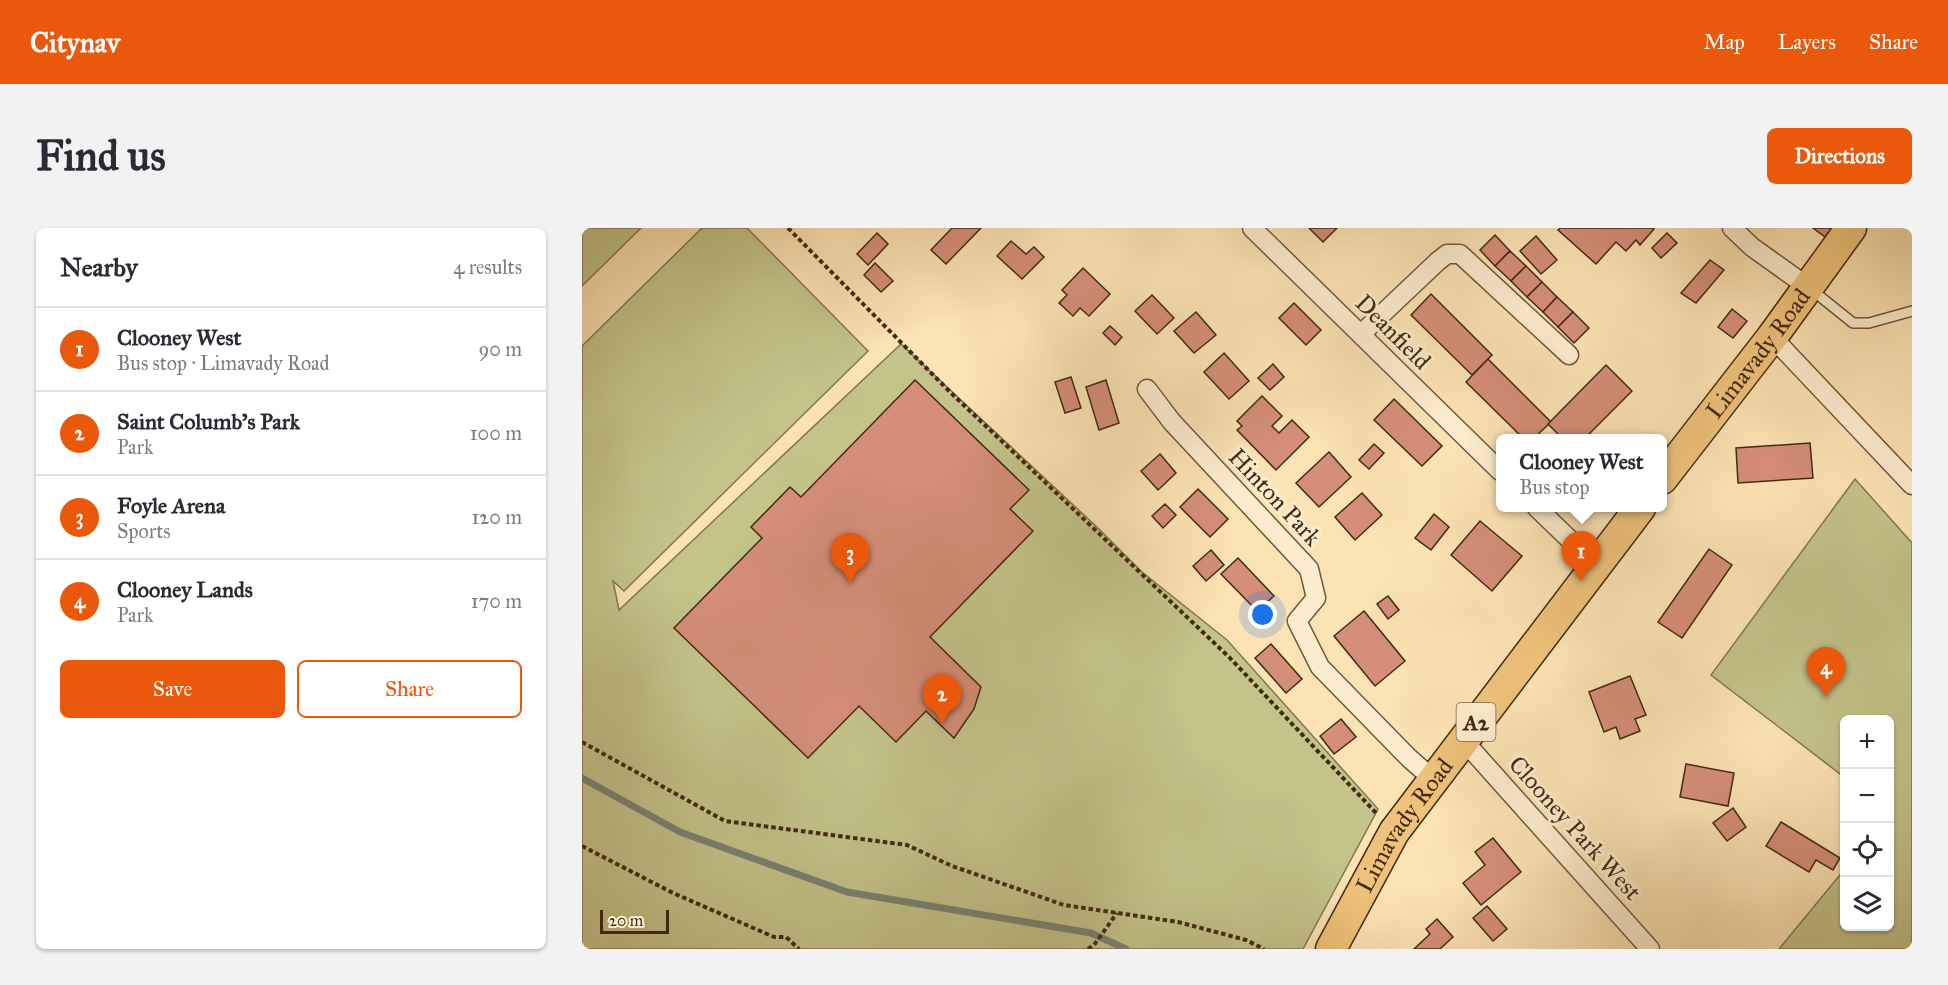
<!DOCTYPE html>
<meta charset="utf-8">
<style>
body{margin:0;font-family:"IM FELL Great Primer",serif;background:#f2f2f3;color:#2b2b33}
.controls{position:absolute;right:18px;bottom:18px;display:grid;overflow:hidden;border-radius:9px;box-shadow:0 2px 4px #0004}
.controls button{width:54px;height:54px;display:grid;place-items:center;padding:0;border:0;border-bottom:2px solid #e1e1e2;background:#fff;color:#2b2b33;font:30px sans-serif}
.scale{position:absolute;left:18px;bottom:15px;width:69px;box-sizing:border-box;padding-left:6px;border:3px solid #412a11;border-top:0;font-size:16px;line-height:21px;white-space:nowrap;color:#412a11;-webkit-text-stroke:4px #fdedce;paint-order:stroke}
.you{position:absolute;left:681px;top:387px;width:21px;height:21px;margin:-15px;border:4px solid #fff;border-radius:50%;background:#1a73e8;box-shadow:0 0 0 9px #1a73e833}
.badge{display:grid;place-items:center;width:39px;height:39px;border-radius:50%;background:#ea580c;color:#fff;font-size:20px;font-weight:700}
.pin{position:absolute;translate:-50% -50px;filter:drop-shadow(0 2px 3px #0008)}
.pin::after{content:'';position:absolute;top:32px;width:21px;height:18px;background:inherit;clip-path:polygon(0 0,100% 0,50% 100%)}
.popup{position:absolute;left:914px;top:206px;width:171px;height:78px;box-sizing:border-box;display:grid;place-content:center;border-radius:9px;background:#fff;filter:drop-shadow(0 2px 4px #0005);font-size:20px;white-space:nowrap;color:#7c7c81}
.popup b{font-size:22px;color:#2b2b33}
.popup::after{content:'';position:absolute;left:50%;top:100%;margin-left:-12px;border:12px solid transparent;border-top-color:#fff}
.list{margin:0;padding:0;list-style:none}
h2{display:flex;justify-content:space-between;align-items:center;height:78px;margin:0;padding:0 24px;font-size:26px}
h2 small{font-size:20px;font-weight:400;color:#7c7c81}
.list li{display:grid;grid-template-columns:39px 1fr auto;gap:18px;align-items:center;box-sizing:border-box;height:84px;padding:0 24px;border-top:2px solid #e1e1e2}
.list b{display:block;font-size:22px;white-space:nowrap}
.list p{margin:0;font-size:20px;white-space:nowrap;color:#7c7c81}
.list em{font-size:20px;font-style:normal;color:#7c7c81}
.actions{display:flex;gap:12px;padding:18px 24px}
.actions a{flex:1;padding:14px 0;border:2px solid #ea580c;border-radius:9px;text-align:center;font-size:21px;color:#ea580c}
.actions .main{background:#ea580c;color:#fff}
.icon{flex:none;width:33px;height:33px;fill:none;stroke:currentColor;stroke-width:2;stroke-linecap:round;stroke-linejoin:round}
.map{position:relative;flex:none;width:1330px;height:721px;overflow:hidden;border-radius:9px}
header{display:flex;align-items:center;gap:36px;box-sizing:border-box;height:84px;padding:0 30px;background:#ea580c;color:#fff}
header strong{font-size:28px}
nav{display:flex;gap:33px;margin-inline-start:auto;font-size:21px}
.intro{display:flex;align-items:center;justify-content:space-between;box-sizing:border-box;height:144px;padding:0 36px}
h1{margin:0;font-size:42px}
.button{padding:15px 27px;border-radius:9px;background:#ea580c;color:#fff;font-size:21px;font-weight:700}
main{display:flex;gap:36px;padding:0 36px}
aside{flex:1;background:#fff;border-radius:9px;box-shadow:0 2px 4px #0004}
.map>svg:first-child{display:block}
</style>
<header>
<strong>Citynav</strong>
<nav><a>Map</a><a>Layers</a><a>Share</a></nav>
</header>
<div class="intro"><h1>Find us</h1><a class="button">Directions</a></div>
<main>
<aside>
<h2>Nearby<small>4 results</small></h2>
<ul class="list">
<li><span class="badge">1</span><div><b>Clooney West</b><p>Bus stop · Limavady Road</p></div><em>90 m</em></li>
<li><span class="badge">2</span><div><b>Saint Columb's Park</b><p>Park</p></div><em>100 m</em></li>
<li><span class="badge">3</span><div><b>Foyle Arena</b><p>Sports</p></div><em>120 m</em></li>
<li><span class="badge">4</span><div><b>Clooney Lands</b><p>Park</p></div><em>170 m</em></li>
</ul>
<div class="actions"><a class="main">Save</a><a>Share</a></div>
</aside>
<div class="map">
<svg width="1330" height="721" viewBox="0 0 1330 721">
<rect width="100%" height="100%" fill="#fce3b4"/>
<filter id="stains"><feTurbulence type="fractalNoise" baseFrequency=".00333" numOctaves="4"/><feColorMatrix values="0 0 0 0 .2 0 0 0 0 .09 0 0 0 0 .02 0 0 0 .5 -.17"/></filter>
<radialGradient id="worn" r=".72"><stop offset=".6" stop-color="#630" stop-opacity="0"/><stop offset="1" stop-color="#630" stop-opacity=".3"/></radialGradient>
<g fill="#c3c38a" stroke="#82764e" stroke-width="1.5">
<path d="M0,0h59l-59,58z"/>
<path d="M120,0h45l121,123 -244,240 -11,-10 6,29 282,-266 198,185 43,43 85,68 151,169 -75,140h-721v-603z"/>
<path d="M1273,251l57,64v406h-133l65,-79v56h46v-111l1,-2 -1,-2v-92h-46v58l-133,-102z"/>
</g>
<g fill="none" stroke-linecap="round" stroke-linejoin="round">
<path stroke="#7a8272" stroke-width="7" d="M0,550l98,54 167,60 244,41 35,16"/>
</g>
<g fill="#d58e78" stroke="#412a11" stroke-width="1.5">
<path d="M370,0h29l-35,36 -15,-14z"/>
<path d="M727,0h28l-14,14z"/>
<path d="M978,0h92l2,1 -14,16 -4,-5 -10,11 -10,-9 -20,22 -38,-34z"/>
<path d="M1231,0h19l-7,9z"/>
<path d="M295,5l11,11 -20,21 -11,-11z"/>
<path d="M1085,5l10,10 -16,15 -9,-10z"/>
<path d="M913,7l15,16 -15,15 -15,-16z"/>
<path d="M954,8l21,24 -16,14 -21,-23z"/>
<path d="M429,13l15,13 8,-7 10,10 -22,22 -25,-23z"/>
<path d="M928,23l16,15 -15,15 -16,-15z"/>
<path d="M1128,32l14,10 -28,33 -15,-10z"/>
<path d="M293,35l18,18 -12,11 -17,-17z"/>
<path d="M944,38l16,16 -15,15 -16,-16z"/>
<path d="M501,40l27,26 -21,22 -9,-8 -7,8 -14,-13 8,-8 -5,-5z"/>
<path d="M960,54l15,15 -14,15 -16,-15z"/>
<path d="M849,66l61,61 -20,20 -61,-60z"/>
<path d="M570,67l22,23 -17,16 -22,-23z"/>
<path d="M975,69l16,15 -15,15 -15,-15z"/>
<path d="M712,75l27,27 -15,15 -27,-27z"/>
<path d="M1150,81l15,12 -14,17 -15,-11z"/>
<path d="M614,84l20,23 -22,18 -20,-22z"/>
<path d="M991,84l16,16 -15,15 -16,-16z"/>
<path d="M528,98l12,11 -7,8 -12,-12z"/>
<path d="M642,125l25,28 -20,18 -25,-27z"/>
<path d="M906,131l63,63 -17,16h-11l-57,-56z"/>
<path d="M691,136l11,13 -14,13 -12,-12z"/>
<path d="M1024,137l26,26 -47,47h-23l-14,-14z"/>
<path d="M489,149l10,31 -16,5 -10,-31z"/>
<path d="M333,152l114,110 -19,19 23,22 -103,106 51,50 -7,22 -20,29 -28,-27 -30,31 -37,-36 -51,52 -134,-130 88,-90 -11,-11 39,-40 11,10z"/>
<path d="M524,152l13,43 -20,7 -13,-43z"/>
<path d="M680,168l20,20 -10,10 7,7 13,-13 17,17 -33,33 -39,-40 5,-4 -5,-5z"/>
<path d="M812,171l48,47 -20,20 -48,-46z"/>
<path d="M1228,215l3,35 -75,5 -2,-35z"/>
<path d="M792,216l10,9 -15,16 -10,-9z"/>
<path d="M747,224l22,25 -32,30 -23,-24z"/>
<path d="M578,226l16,19 -18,17 -17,-19z"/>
<path d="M616,261l30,30 -18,18 -30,-30z"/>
<path d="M780,265l20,22 -27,25 -20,-23z"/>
<path d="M583,276l11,11 -13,13 -11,-12z"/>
<path d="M852,286l15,13 -18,23 -16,-12z"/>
<path d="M898,293l42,35 -30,35 -41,-36z"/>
<path d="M1127,321l23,16 -50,73 -24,-16z"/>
<path d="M629,322l13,15 -18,16 -13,-15z"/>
<path d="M656,330l36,38 -17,15 -36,-37z"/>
<path d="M806,368l11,14 -11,9 -11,-15z"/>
<path d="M782,383l41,50 -30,25 -41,-50z"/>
<path d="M689,416l31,35 -16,14 -31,-35z"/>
<path d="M1048,448l16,39 -11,4 5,12 -20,8 -4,-12 -12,5 -15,-40z"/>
<path d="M759,491l15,18 -22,17 -14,-18z"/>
<path d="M1104,536l48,9 -6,33 -48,-9z"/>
<path d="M1151,580l13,19 -19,14 -14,-18z"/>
<path d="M1199,594l59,36 -7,12 -17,-10 -7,12 -43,-26z"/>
<path d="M911,610l28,34 -40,33 -18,-22 22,-18 -10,-13z"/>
<path d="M905,678l20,23 -14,12 -20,-23z"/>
<path d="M855,691l16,18 -13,12h-26l16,-15 -4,-5z"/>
</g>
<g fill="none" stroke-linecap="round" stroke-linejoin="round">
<defs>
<path id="service" d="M1230,62l41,33h16l43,-12"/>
<g id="minor">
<path d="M670,0l248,243"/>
<path d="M1150,0l20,19 56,40"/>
<path d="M779,106l76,-72 10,-8h13l109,101"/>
<path d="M1190,109l140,148"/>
<path d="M565,161l25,33 137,147 7,29 -19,23 23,46 89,91 25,22"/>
<path d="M955,280l58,56"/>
<path d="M881,512l187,209"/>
</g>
<g id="trunk">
<path id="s1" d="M1080,251l110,-142 79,-109"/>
<path id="s2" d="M749,721l63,-117 246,-324"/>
</g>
</defs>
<use href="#service" stroke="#70583a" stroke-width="12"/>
<use href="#minor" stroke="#70583a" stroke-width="21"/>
<use href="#trunk" stroke="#412a11" stroke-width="33"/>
<g stroke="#412a11" stroke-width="4" stroke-dasharray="4.5 3" stroke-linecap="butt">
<path d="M206,0l162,164 279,265 148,157"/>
<path d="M0,514l143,79 182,24 45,21 112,39 114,17 68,18 18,9"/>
<path d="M0,618l91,47 101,44h12l13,12"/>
<path d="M506,721l6,-4 23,-32"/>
</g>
<use href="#service" stroke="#fdedce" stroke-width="9"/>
<use href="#minor" stroke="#fdedce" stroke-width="18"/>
<use href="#trunk" stroke="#eec27a" stroke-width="30"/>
</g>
<g text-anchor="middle" stroke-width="6" stroke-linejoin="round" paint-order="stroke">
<rect fill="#fdedce" stroke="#79644a" stroke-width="1.5" x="874.5" y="475" width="39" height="38" rx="4.5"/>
<g font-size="22" font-weight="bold" fill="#412a11">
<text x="894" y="502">A2</text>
</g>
<g font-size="24" fill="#412a11" stroke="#fdedce">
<text transform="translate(811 104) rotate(45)" y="8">Deanfield</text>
<text dy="8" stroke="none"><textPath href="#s1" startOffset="158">Limavady Road</textPath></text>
<text transform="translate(693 269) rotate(47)" y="8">Hinton Park</text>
<text dy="8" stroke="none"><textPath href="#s2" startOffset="144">Limavady Road</textPath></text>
<text transform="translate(993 600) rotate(48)" y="8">Clooney Park West</text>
</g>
</g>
<rect width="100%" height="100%" filter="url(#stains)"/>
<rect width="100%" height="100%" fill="url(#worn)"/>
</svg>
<div class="controls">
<button>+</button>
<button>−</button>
<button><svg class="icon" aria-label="locate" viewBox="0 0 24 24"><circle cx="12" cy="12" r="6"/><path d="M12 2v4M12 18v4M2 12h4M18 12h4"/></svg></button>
<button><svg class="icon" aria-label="layers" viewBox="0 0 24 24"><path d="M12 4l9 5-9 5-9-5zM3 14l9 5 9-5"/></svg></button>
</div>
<div class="scale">20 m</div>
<div class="you"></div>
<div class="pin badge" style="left:999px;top:353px">1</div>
<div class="popup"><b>Clooney West</b>Bus stop</div>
<div class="pin badge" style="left:360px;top:496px">2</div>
<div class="pin badge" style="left:268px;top:355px">3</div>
<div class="pin badge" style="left:1244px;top:469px">4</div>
</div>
</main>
